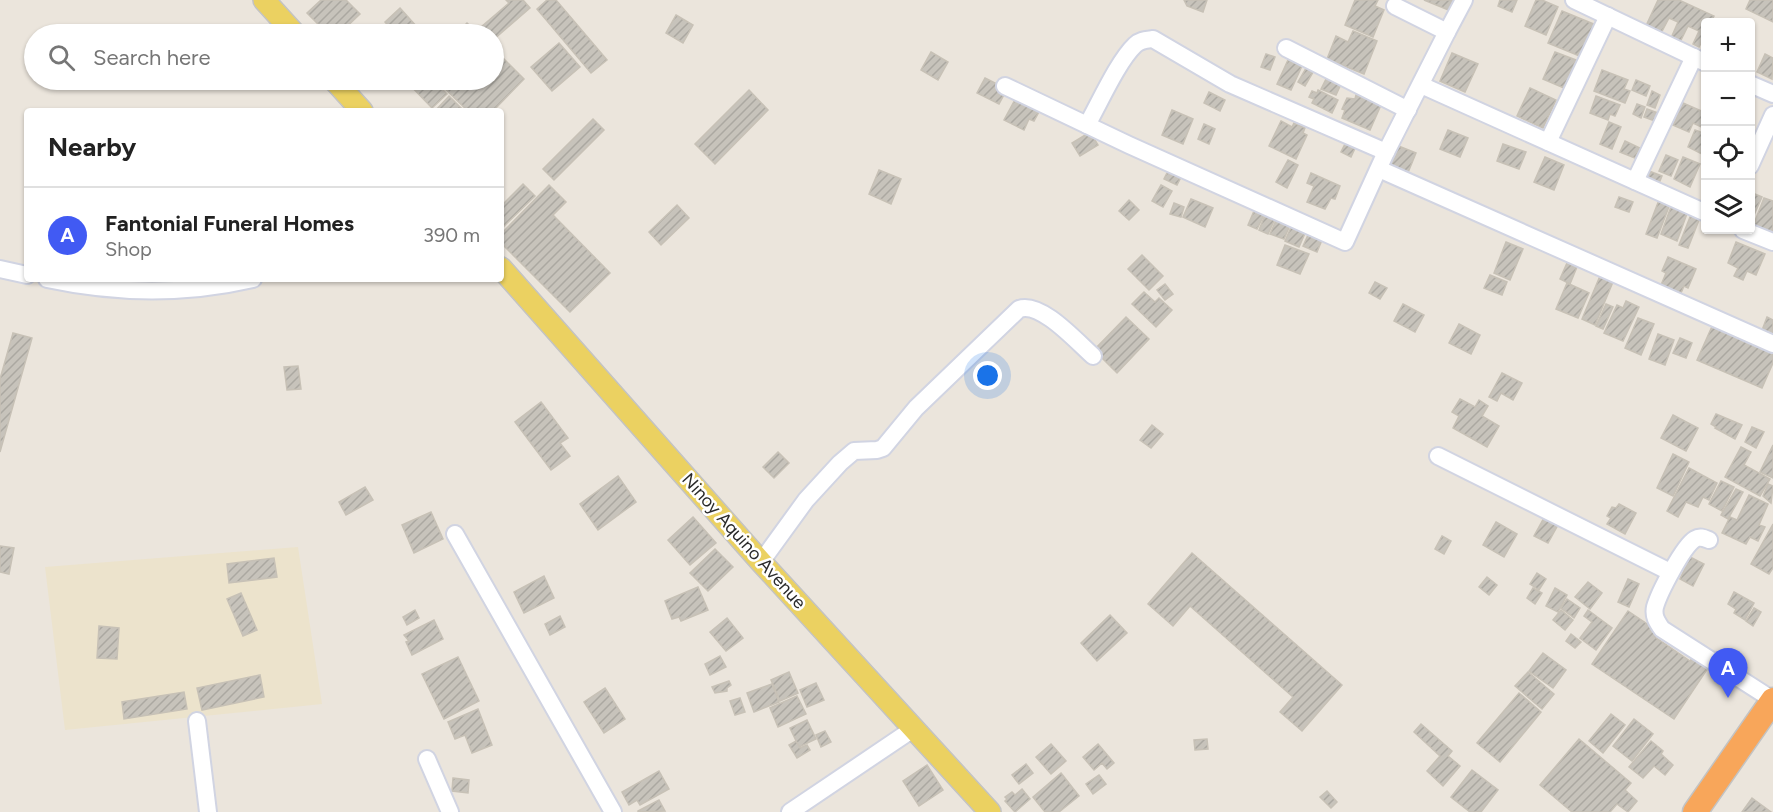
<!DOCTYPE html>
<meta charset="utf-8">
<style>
body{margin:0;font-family:Figtree,sans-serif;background:#f6f6f6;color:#222}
.controls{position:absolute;right:18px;top:18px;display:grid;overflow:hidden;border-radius:6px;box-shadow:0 2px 4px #0004}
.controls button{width:54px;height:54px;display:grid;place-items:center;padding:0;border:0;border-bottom:2px solid #e0e0e0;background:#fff;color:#222;font:30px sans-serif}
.you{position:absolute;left:988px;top:376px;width:21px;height:21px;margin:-15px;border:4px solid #fff;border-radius:50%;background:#1a73e8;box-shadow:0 0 0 9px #1a73e833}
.badge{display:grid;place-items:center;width:39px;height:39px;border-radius:50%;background:#415af3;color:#fff;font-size:20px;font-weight:700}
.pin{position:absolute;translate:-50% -50px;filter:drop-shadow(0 2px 3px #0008)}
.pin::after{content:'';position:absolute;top:32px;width:21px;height:18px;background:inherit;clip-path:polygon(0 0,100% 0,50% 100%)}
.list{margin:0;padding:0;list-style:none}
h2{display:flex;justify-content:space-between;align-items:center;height:78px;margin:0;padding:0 24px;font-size:26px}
h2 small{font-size:20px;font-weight:400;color:#767676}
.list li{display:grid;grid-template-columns:39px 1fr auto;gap:18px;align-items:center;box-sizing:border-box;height:96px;padding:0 24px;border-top:2px solid #e0e0e0}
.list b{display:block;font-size:22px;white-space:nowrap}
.list p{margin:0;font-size:20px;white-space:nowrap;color:#767676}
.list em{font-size:20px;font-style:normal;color:#767676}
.icon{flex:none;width:33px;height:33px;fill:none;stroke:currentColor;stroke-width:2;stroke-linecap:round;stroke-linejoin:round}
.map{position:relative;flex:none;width:1773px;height:812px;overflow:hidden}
.search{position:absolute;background:#fff;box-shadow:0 2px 4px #0004;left:24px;top:24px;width:480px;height:66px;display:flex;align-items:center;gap:15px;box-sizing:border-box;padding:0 21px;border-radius:33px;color:#767676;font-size:22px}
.panel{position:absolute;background:#fff;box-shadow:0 2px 4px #0004;left:24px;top:108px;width:480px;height:174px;border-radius:6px}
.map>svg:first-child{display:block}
</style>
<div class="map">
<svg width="1773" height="812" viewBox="0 0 1773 812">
<defs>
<pattern id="building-hatch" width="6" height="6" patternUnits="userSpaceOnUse" patternTransform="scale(1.5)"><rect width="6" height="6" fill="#c7c3bb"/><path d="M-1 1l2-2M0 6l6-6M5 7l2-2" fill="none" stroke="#aba8a1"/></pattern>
</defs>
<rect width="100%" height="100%" fill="#ebe5dc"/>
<path fill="#ece3cc" d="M298,547l24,157 -257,26 -20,-163z"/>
<g fill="url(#building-hatch)" stroke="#c7c1b6" stroke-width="1.5">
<path d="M321,0h25l14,14 -21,20h-11l-21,-21z"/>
<path d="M506,0h17l7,8 -36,31v-5h-6l-7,-7 28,-24z"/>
<path d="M547,0h9l51,60 -16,13 -54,-64z"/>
<path d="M1184,0h23l-4,12 -16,-6z"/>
<path d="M1355,0h23l-3,6 9,4 -11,27 -28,-12z"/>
<path d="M1424,0h32l-5,11z"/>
<path d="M1500,0h17l-5,12 -14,-6z"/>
<path d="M1536,0h6l16,7 -12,28 -21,-9z"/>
<path d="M1658,0h21l35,16 -3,6h-5v11l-7,14 -6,-3 6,-13 -11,-5 -8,16 -9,-4 7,-16 -9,-4 -9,17 -15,-7z"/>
<path d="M1750,0h23v22l-27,-13z"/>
<path d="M400,8l17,19 -8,7h-13l-11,-12z"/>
<path d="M1562,11l34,14 -14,32 -34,-14z"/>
<path d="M676,15l17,10 -10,18 -17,-10z"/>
<path d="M467,23l12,11h-23z"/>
<path d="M1353,31l24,10 -13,33 -37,-15 9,-23 12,6z"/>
<path d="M559,43l21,24 -28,24 -21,-24z"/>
<path d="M494,49l30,30 -31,32h-25l-29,-28 4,-3h51z"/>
<path d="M931,52l17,10 -10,18 -17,-10z"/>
<path d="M1555,52l21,8 -12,28 -21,-9z"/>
<path d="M1452,53l26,11 -13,28 -25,-11z"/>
<path d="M1266,54l9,3 -5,13 -9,-3z"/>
<path d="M1765,54l8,4 -1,21 -15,-7z"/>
<path d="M1288,60l14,6 -11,24 -14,-6z"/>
<path d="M1309,63l7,4 -11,19 -7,-4z"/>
<path d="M1602,70l26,10 -4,9 6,2 -5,12 -31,-12z"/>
<path d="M1327,77l14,7 -5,11 -15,-6z"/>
<path d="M985,78l22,11 -8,15 -22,-11z"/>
<path d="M405,80h28l14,14 -15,14z"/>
<path d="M1636,80l14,6 -4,10 -14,-6z"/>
<path d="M1530,88l26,12 -13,28 -26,-12z"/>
<path d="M749,90l19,20 -53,54 -20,-20z"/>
<path d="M1318,90l20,10 -6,13 -20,-10 2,-4 -5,-2 3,-6 5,2z"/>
<path d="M1652,91l8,4 -5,13 -8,-3z"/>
<path d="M1209,92l16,8 -5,11 -16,-8z"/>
<path d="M1356,95l25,10 -11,25 -28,-12 3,-8 -3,-1 5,-11 8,1z"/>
<path d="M449,96l15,15h-29z"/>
<path d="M1017,96l24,12 -7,13 -5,-2 -5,11 -20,-10z"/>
<path d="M1596,96l24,9 -5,11 -5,-2 -2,6 -18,-7z"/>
<path d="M1683,103l23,10v16l-13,-6 -4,9 -16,-7z"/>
<path d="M1637,104l8,3 -4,11 -8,-4z"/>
<path d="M1647,109l11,4 -3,8 -11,-4z"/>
<path d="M1172,110l21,9 -10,25 -21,-9z"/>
<path d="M593,119l11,11 -50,50 -11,-11z"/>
<path d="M1281,121l11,6 2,-4 11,5 -2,5 4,2 -11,24 -27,-13z"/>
<path d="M1609,122l12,5 -9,22 -12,-5z"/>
<path d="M1204,124l11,5 -6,15 -11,-5z"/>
<path d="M1448,130l20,8 -8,19 -20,-8z"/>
<path d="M1695,130l11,4v13l-4,7 -14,-7z"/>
<path d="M1090,132l8,13 -18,11 -8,-13z"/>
<path d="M1347,140l10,4 -6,13 -10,-5z"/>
<path d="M1625,141l15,7 -5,10 -15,-6z"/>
<path d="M1503,144l23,8 -7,17 -22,-8z"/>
<path d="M1396,145l20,8 -9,22 -20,-8z"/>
<path d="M1666,155l12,5 -7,16 -12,-5z"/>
<path d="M1545,157l19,8 -10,25 -20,-8z"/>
<path d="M1683,157l17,7 -10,23 -16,-8z"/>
<path d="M1288,160l10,5 -11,23 -11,-6z"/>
<path d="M1170,167l13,6 -6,12 -13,-6z"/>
<path d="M879,170l22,9 -10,25 -22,-10z"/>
<path d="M1649,171l13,5 -5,12 -13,-5z"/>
<path d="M1311,173l29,13 -5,13 -4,-1 -6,11 -18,-7 7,-16 -7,-3z"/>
<path d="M523,184l12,12 -34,33v-23z"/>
<path d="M549,185l17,17 -13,13 57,58 -40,39 -69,-69v-9z"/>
<path d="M1161,185l11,6 -9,16 -11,-6z"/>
<path d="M1750,192l12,5 -12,27z"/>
<path d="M1619,197l14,5 -4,10 -14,-5z"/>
<path d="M1764,198l9,3v34l-20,-9z"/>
<path d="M1191,199l22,9 -8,19 -22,-10z"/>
<path d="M1129,200l10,10 -10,10 -10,-9z"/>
<path d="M1659,200l11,4 -13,34 -11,-4z"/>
<path d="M1174,203l10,4 -3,10 -11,-3z"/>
<path d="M1672,204l16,7 -11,30 -16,-7z"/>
<path d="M677,205l12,13 -28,27 -12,-13z"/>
<path d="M1254,211l10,4 -7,14 -9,-4z"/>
<path d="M1692,212l9,3 -13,33 -9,-3z"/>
<path d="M1265,215l10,4 -7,15 -9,-4z"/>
<path d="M1277,218l14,5 -7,16 -14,-5z"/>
<path d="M1292,225l14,6 -7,16 -14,-6z"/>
<path d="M1308,235l14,5 -5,12 -14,-6z"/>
<path d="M1506,242l17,7 -13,31 -16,-7z"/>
<path d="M1736,242l29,12 -9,21 -9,-4 -4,9 -9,-4 4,-8 -10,-5z"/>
<path d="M1285,245l24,9 -9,20 -23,-9z"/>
<path d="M1142,255l21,21 -14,14 -21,-21z"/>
<path d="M1668,257l28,12 -8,19 -4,-2 -3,7 -20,-8 5,-12 -4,-2z"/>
<path d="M1567,263l10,4 -7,17 -10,-5z"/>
<path d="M1490,275l17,7 -5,13 -18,-7z"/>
<path d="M1600,276l13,6 -18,43 -13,-6z"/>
<path d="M1375,282l12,6 -7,11 -11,-6z"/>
<path d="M1567,283l22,10 -11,25 -22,-9z"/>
<path d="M1165,284l8,10 -8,6 -8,-10z"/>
<path d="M1144,292l11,10 4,-4 13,12 -16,17 -24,-23z"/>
<path d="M1626,301l13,6 -16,34 -19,-8 13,-28 6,3z"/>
<path d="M1403,304l21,11 -9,17 -21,-11z"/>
<path d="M1606,304l7,3 -10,22 -7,-3z"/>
<path d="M1126,317l23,22 -32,34 -23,-23z"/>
<path d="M1767,317l6,3v17l-12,-4z"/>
<path d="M1638,318l16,6 -13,31 -16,-7z"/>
<path d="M1714,322l59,26v15l-11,25 -65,-28z"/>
<path d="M1459,324l21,11 -9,19 -22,-11z"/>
<path d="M13,333l19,5 -32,114v-73z"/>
<path d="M1658,334l16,6 -9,25 -16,-6z"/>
<path d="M1680,338l12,5 -6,15 -13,-5z"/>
<path d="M298,366l3,23 -14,1 -3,-23z"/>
<path d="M1502,373l20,10 -9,17 -12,-7 -4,8 -8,-4z"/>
<path d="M1460,399l15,8 4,-7 9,6 -6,10 17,10 -12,21 -34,-19 6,-12 -7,-4z"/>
<path d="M541,402l27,36 -8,5 10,13 -19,14 -36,-48z"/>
<path d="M1716,414l26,11 -7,14 -20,-11 1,-1 -5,-3z"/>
<path d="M1673,415l25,13 -12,23 -25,-13z"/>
<path d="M1152,425l11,9 -12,14 -11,-8z"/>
<path d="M1752,427l12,5 -8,16 -11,-6z"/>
<path d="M1773,445v33l-13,-6z"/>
<path d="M1741,447l10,5 -7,13 26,14 -10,17 -35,-19z"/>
<path d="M778,452l11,11 -15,15 -11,-11z"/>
<path d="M1673,454l16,8 -16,34 -16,-8z"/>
<path d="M1689,468l28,15 -8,17 -6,-3 -5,10 -12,-5 -8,15 -11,-6z"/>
<path d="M618,476l18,26 -38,28 -18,-26z"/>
<path d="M1721,481l13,6 -12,24 -13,-7z"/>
<path d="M1768,484l5,2 -2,17 -8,-7z"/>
<path d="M365,487l8,13 -27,15 -7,-13z"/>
<path d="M1736,489l7,3 -15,27 -7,-4z"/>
<path d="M1749,495l19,9 -9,21 6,2 -7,14 -8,-4 -4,7 -24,-11 8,-16 7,3z"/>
<path d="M1619,504l17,9 -11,21 -18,-10 4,-6 -4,-2 5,-9 4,1z"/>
<path d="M431,512l12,27 -29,14 -12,-28z"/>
<path d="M1545,516l14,7 -11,20 -14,-7z"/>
<path d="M693,517l23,26 -26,22 -22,-25z"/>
<path d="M1496,522l21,12 -13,23 -21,-12z"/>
<path d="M1773,524v44l-4,6 -18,-10z"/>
<path d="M1442,536l9,5 -7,13 -9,-5z"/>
<path d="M0,546l14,2 -5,26 -9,-2z"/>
<path d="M715,549l18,18 -25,24 -18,-18z"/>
<path d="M1192,553l150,132 -40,46 -22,-19 13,-15 -103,-91 -17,20 -25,-22z"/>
<path d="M1690,557l14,7 -11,22 -13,-7z"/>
<path d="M274,558l3,19 -48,6 -2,-19z"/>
<path d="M1537,573l9,6 -7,11 -9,-6z"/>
<path d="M544,576l10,22 -30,15 -10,-21z"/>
<path d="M1487,577l10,8 -8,10 -10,-8z"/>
<path d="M1628,579l11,5 -10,23 -11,-5z"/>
<path d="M1588,582l14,11 -12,16 -15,-12z"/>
<path d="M698,587l10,23 -27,11 -2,-4 -7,2 -7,-18z"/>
<path d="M1533,588l9,5 -7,11 -8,-6z"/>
<path d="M1555,588l12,7 -9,17 -12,-6z"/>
<path d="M1734,592l20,11 -9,17 -11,-7 2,-4 -8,-5z"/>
<path d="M241,593l16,37 -14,6 -16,-37z"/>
<path d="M1567,599l13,9 -6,10 -13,-10z"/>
<path d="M1754,608l7,4 -8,14 -7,-5z"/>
<path d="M415,610l4,8 -12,7 -4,-8z"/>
<path d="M1561,610l12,10 -8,10 -12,-10z"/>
<path d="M1588,610l24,18 -16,22 -16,-12 12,-16 -8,-6z"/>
<path d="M1628,611l31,21 -4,5 35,24 5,-6 15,10 -36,54 -82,-55z"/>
<path d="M1110,615l17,18 -30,28 -16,-18z"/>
<path d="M560,616l5,11 -15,8 -5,-11z"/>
<path d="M727,618l16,20 -17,13 -16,-19z"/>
<path d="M434,620l9,19 -31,16 -6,-13 3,-1 -5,-6z"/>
<path d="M99,626l20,2 -2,31 -20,-1z"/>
<path d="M1571,634l10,8 -6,6 -9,-7z"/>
<path d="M1543,653l23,17 -13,18 -24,-17z"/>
<path d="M720,656l6,11 -16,8 -5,-11z"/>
<path d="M458,657l21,44 -35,18 -22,-45z"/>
<path d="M789,672l9,21 -18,8 -9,-21z"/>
<path d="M1528,672l26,22 -12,15 -27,-23z"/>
<path d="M260,675l4,22 -62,13 -5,-22z"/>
<path d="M729,681l2,4 -4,3v3l-12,2 -3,-6z"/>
<path d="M816,683l8,17 -17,7 -7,-17z"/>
<path d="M772,684l7,18 -25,10 -7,-19z"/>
<path d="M605,688l20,31 -21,14 -20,-31z"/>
<path d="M184,692l3,17 -63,10 -2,-17z"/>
<path d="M1519,693l22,19 -41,50 -23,-19z"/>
<path d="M797,696l9,18 -28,13 -8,-19z"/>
<path d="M740,698l5,14 -10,3 -5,-14z"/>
<path d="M478,709l14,36 -20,8 -7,-18 -10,4 -7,-17z"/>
<path d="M1611,714l14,11 -22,28 -14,-12z"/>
<path d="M1634,719l19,15 -21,27 -19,-15z"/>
<path d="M807,720l9,19 -17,8 -9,-19z"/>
<path d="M1421,724l31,27 -4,5 12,10 -17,20 -16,-15 13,-15 -26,-24z"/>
<path d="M825,731l6,11 -10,5 -5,-12z"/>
<path d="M1207,739l1,10 -13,1 -1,-10z"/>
<path d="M1579,739l52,44 -6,7 12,11 -9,11 -11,-8 -7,8h-38l-32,-27z"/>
<path d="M796,741l4,7 7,-3 3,5 -13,8 -8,-13z"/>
<path d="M1651,741l12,10 -2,3 12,11 -8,10 -11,-9 -11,12 -14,-11z"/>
<path d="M1051,744l15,17 -15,13 -15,-17z"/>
<path d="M1098,744l16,19 -7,6 -5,-6 -8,7 -11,-13z"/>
<path d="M1026,764l7,9 -14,11 -7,-9z"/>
<path d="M927,765l16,25 -24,16 -16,-25z"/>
<path d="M1472,770l26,20 -17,22h-11l-19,-15z"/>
<path d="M659,771l10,18 -29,16 -3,-5 -8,5 -7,-13z"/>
<path d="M1061,773l18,23 -20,16h-14l-12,-15z"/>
<path d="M1099,775l7,9 -13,10 -7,-10z"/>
<path d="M453,778l16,2 -1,13 -16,-2z"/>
<path d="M1022,789l8,10 -15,13 -10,-11 2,-2 -2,-2 7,-5 3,3z"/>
<path d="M1327,791l10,11 -6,6 -11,-11z"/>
<path d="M1752,798l19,14h-29z"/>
<path d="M659,800l6,11 -27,1v-1z"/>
</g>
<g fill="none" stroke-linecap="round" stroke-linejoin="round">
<defs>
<g id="minor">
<path d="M1574,0l132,63"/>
<path d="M1447,32l17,-32"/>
<path d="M1286,48l122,62"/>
<path d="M1750,84l23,10"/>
<path d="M1421,85l285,128"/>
<path d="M1005,86l124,59 216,97 41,-90 61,-120 -52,-26"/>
<path d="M1087,125c12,-21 31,-64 48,-80 5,-5 11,-5 18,-6l77,45 156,68"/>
<path d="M1548,142l60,-126"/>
<path d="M1750,166l23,-51"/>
<path d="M1379,169l394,175"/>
<path d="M1635,181l59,-124"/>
<path d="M1743,230l30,12"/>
<path d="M0,269l27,6"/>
<path d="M47,279c70,15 137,16 206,0"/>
<path d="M1438,456l232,116"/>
<path d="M455,534l158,278"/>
<path d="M1709,540c-5,-2 -9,-4 -14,-1 -12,7 -36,54 -40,68 -2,9 2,15 7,22l111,71"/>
<path d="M761,562l45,-62 34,-37 14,-12 23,-1 6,-2 33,-40 103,-99c22,-8 58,33 74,47"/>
<path d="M197,721l11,91"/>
<path d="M427,759l23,53"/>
<path d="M790,812l123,-83"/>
</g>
<g id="major">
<path d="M264,0l31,34"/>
<path d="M334,80l28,31"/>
<path d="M501,268l260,294 229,250"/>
</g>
<path id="highway" d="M1695,812l78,-112"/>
</defs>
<use href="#minor" stroke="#d1d4e2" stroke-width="20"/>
<use href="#major" stroke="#c3c3c3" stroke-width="24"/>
<use href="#highway" stroke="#c3c3c3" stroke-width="27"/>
<use href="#minor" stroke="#fff" stroke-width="16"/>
<use href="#major" stroke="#ebd161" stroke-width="21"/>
<use href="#highway" stroke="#f8a65a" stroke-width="24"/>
</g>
<g text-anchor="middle" stroke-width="5" stroke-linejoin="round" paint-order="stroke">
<g font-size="18" fill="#2a2a2a" stroke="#fff">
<text transform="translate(744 541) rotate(48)" y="6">Ninoy Aquino Avenue</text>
</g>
</g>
</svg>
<div class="controls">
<button>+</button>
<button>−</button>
<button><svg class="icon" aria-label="locate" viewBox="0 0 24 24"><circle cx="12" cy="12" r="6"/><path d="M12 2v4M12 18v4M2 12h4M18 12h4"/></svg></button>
<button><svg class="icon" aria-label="layers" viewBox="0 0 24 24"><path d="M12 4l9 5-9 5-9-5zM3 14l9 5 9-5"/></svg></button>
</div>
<div class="you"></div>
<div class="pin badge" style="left:1728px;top:698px">A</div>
<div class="search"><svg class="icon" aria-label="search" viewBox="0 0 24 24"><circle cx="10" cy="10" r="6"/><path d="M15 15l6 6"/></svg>Search here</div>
<section class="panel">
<h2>Nearby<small></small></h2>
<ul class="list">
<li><span class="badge">A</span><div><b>Fantonial Funeral Homes</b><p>Shop</p></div><em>390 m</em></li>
</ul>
</section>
</div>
